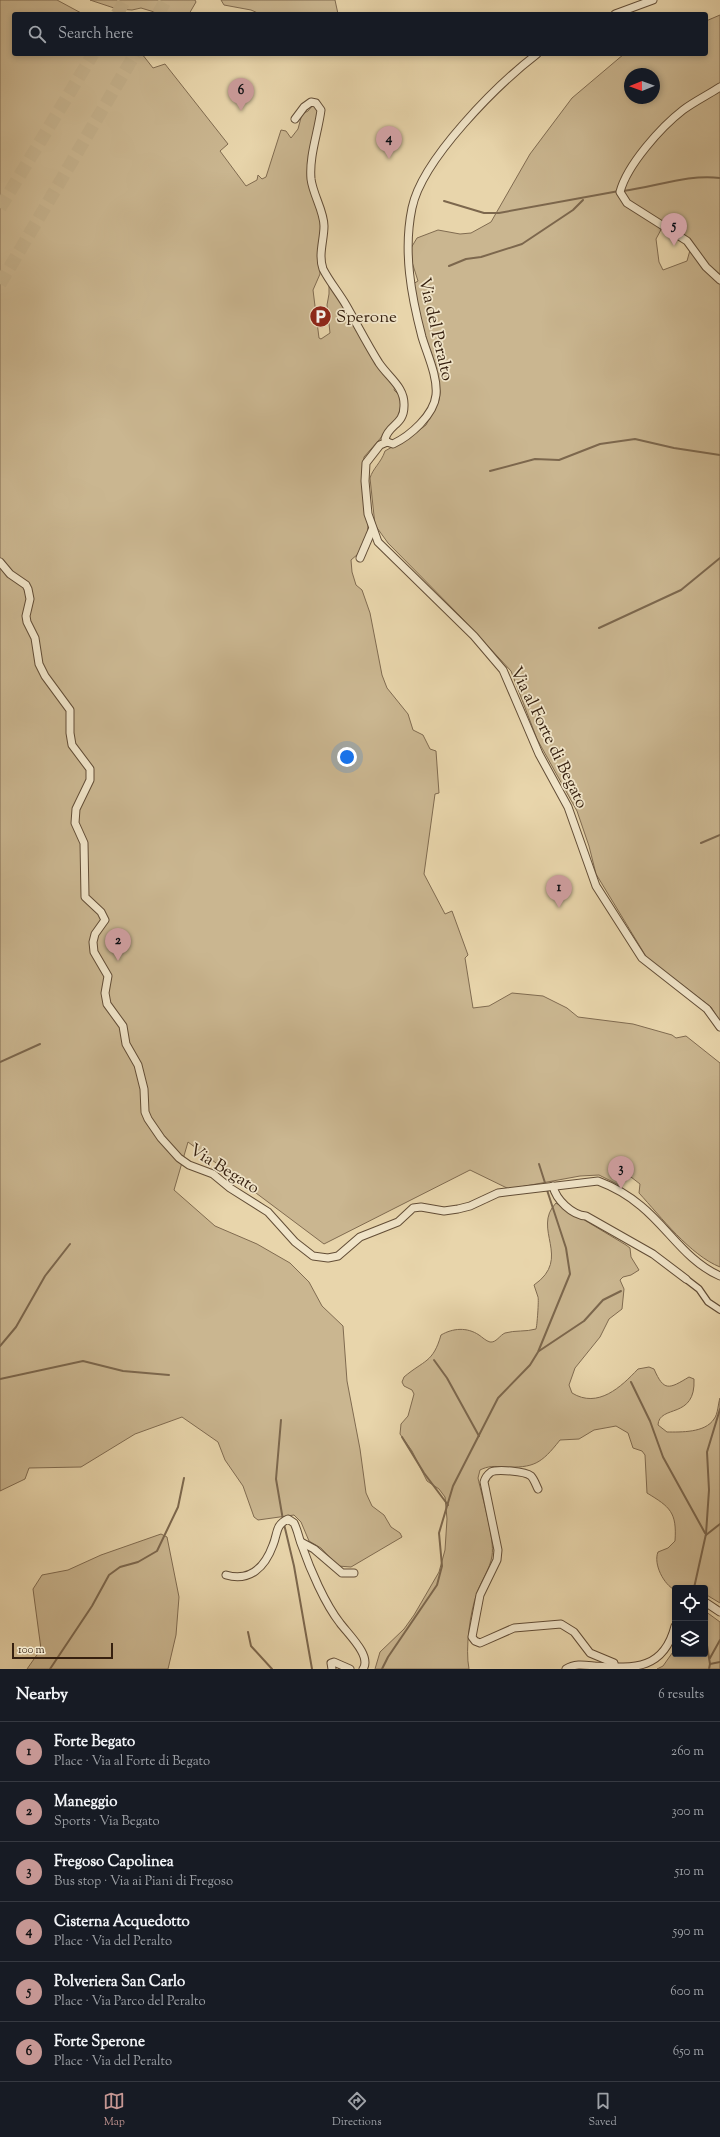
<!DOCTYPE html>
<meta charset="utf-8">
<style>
body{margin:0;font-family:"Sorts Mill Goudy",serif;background:#20242c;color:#f1f3f6}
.controls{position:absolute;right:12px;bottom:12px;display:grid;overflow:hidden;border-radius:4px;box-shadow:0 2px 6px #0003}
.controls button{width:36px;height:36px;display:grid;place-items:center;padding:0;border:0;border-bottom:1px solid #363941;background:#171b24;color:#f1f3f6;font:20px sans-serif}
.compass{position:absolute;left:624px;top:68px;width:36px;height:36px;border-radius:50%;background:#171b24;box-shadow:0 2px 6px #0003;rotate:269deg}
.scale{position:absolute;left:12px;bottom:10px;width:101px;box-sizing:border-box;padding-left:4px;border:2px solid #36200f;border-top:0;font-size:11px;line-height:14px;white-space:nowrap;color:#36200f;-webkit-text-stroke:3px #f0e4c8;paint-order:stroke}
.you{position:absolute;left:347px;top:757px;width:14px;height:14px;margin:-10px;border:3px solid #fff;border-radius:50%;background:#1a73e8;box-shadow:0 0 0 6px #1a73e833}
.badge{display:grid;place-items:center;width:26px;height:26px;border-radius:50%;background:#c59692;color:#111;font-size:13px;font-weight:700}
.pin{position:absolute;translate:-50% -33px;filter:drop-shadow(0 1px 2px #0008)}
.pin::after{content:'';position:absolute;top:21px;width:14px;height:12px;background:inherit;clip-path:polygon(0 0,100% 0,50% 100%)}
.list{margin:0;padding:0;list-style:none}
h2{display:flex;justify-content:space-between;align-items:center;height:52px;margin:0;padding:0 16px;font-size:17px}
h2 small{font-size:13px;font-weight:400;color:#9ea1a6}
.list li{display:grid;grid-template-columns:26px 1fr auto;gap:12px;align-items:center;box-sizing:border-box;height:60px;padding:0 16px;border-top:1px solid #363941}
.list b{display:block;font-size:15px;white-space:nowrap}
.list p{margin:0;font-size:13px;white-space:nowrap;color:#9ea1a6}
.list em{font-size:13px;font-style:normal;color:#9ea1a6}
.icon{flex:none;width:22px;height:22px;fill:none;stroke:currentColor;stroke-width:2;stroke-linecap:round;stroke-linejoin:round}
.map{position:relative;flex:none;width:720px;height:1669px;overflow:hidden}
.search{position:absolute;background:#171b24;box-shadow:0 2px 6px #0003;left:12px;right:12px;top:12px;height:44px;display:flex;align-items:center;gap:10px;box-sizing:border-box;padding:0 14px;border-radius:4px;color:#9ea1a6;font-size:15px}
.sheet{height:412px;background:#171b24}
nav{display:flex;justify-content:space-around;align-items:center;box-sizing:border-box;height:56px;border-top:1px solid #363941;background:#171b24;font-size:11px;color:#9ea1a6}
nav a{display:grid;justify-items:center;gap:2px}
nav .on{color:#c59692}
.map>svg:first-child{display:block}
</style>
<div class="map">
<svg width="720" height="1669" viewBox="0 0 720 1669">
<rect width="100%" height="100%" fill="#e8d5ab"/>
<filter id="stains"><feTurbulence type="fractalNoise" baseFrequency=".005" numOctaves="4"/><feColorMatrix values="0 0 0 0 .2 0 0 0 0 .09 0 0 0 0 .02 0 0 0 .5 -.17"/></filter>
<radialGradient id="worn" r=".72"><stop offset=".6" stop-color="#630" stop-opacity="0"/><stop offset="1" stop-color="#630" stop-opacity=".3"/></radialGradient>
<g fill="#cab690" stroke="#806b50" fill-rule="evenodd">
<path d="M0,0h57l26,14h-69v40h128l11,14 12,-4 63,80 -8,7 26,35 11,-6 1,-5 4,4 4,-2 15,-47 5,1 5,7 7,-9 4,-15 6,-3 5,-6 5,3 -10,63 14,51 -3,24 1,28 -7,16 6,48 2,1 9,-6 -3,-28 2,-11v-15l66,107 -1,4 8,8 -3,19 -35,40 -2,29 6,39 -1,13 -9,16 -7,6 1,12 4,13 6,5 8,23 12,62 5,13 21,26 5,16 10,5 7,14 6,2 3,42 -4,1 -11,80 21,40 7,-3 16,44 -3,3 8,50 16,-2 23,-13 31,3 24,12 11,9 55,7 39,11 4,3 10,-2 34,27v204c-30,-12 -59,-50 -81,-74l1,-9 -9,-7 -12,8 -20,-10 -19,1 -71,13 -39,-19 -146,74 -136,-102 -14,48 41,36 42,18 33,19 19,19 13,24 21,20 4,55 13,68 6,44 6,13 12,9 7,12 9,6 2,4 -51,30 -13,-1 -17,-18 -12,-7 -8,-19 -7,-7 -36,5 -4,-3 -11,-31 -18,-26 -7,-18 -36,-25 -47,17 -54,33 -52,1 -4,11 -25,12z"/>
<path d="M90,0h105l1,2 -7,12h-28l-20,-6 -9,2 -15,-1z"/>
<path d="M221,0h114l3,14h-78l-9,-4 -27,-5z"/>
<path d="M720,15v1007l-9,-15 -64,-49 -51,-84 -7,-28 -12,-35 -40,-72 -26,-68 -50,-54 -73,-74 -13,-18 -5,-47c3,-10 11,-15 15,-27l28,-16 13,-10 13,-25 1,-8 -8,-37 -7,-18 -12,-53 5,-3 -7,-22v-11l6,-10 21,-8 22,4 11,-1 20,-11 39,-68 42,-56 52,-44h82v-33zM630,74h24v24h-24zM664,224l28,19 -5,18 -24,9 -4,-8 -3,-23z"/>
<path d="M556,1203l70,42 4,3 1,9 8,13 -8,5 -8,2 -3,3 4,9 -2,20 -13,10 -9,18 -25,31 -6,17 3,8c26,16 49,-6 66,-24l11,-2 5,2c10,23 15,20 35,8l5,2c2,41 -35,25 -36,46l9,7c14,0 38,1 47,-13 4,-5 4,-15 6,-21v205l-15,-9v-6h-30v2c-11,-5 -22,-26 -17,-38l10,-4 7,-7c2,-29 -5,-34 -28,-48l-2,-38 -3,-4 -9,-3 -5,-15 -12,-7 -22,4 -15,9 -19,1c-19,24 -26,28 -56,27 -10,-1 -16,-1 -24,3l-2,8c4,19 17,61 14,78 -2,13 -11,25 -15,37 -7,19 -12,56 -8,76h-94l5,-17 24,-23 10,-14 25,-43 6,-22 2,-31 -2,-22 -6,-8 -12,-8 -15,-30 -12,-17 1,-10 7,-8 6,-22 -2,-4 -8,-4 -2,-4 2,-5c20,-17 29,-14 37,-42 12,-7 26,-8 38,0 3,2 7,6 11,7 6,1 10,-7 15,-9 10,-3 21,-1 31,-4 1,-2 3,-30 2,-32 -1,-4 -3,-8 -4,-12 39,-27 -3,-56 22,-82z"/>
<path d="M161,1534l6,3 12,60 -3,38 -8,34h-141l14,-20 -8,-60 9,-14 26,-5 33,-15z"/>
<path d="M705,1611l15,11v47h-63l6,-3 12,-17v5h30z"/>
</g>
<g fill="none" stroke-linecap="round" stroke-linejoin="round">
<g stroke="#7c674d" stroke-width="2">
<path d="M623,191c33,-4 64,-17 97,-13"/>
<path d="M444,201l40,12h15l120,-22"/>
<path d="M449,266l17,-7 15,-2 41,-13 51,-34 10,-10"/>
<path d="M490,471l45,-12 24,1 41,-16 35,-5 39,9 46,7"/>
<path d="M599,628l82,-38 39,-32"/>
<path d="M701,843l19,-8"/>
<path d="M0,1062l40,-18"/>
<path d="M539,1164l7,22"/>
<path d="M0,1346l16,-19 29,-51 25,-32"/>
<path d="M539,1351l45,-30 19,-21 18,-9"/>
<path d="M434,1360l13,18 32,58"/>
<path d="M0,1379l83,-18 40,10 46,4"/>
<path d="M631,1382l19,39 13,36 42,76"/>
<path d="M281,1420l-5,59 7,41"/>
<path d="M402,1437l22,36 24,32"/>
<path d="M284,1524l10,42 18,103"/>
<path d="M706,1535l14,-11"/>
<path d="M694,1588l12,-54 3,-44 -2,-38 13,-43"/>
<path d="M248,1632l3,14 21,23"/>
<path d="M705,1633l5,31 -1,5"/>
<path d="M710,1658l10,-18"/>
<path d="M710,1664l10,-2"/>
<path d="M50,1669l42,-63 17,-31 11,-8 18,-5 19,-11 21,-44 6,-29"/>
<path d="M382,1669l6,-12 49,-72 5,-19 -3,-33 14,-47 45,-88 32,-33 8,-13 32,-78 -4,-26 -19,-58"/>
</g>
<g stroke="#c4b18c" stroke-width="13" stroke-dasharray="13 6" stroke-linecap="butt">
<path d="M117,14l8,-14"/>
<path d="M158,14l8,-14"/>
<path d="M0,208l93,-154"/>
<path d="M0,284l135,-230"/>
</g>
<defs>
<path id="pedestrian" d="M686,1279l13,10 9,13 12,8"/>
<g id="minor">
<path d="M615,14l38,-14"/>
<path d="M720,87c-12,8 -25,14 -37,23 -22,17 -56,55 -63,82l7,11 60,38 19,26 14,13"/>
<path d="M295,119l9,-12 7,-5 5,1 5,7c-3,23 -12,46 -10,69 2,16 13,32 13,47 0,14 -6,29 -1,43 6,12 16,24 23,36 11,19 21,39 33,58 10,15 26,24 25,43 0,19 -15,18 -19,33l2,3"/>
<path d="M387,442l-7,3 -14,18 -1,18 3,33 10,28 96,94 29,34 36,84 29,53 28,79 46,72 65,51 13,18"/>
<path d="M387,442l6,2c17,-8 41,-29 43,-49 2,-18 -9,-41 -14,-58 -11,-42 -19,-86 -10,-129 10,-49 86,-124 125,-154"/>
<path d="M360,558l12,-28"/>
<path d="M0,562l10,12 16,11 2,4 2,10 -4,17 1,6 8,16 4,26 6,12 25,34v23l2,12 18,24v11l-14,29 -1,14 9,20 1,54 16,15 4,8 -10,14 -2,8 1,10 14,24 -3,17 2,11 16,22 3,18 12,21 6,24 1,23 3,7 13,19 18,20 10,7 24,9 17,14 38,24 27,30 18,14 15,2 10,-2 22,-19 38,-15 15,-14 8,-1 23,4 14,-2 12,-3 28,-13 100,-12c16,6 30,14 43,25 28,23 45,55 79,70"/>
<path d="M553,1186c3,14 19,29 33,30l67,38 33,25"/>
<path d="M538,1489c-2,-4 -4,-10 -7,-13 -6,-5 -34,-7 -40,-4 -4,3 -6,6 -7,10l14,68 -1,10 -17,35 -8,42 3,4 5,2 34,-15 47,-4 13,8 16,21 24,10 1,5"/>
<path d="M301,1542l13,7 28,24h12"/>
<path d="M226,1575c24,7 39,-8 47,-30 5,-12 2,-20 15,-26l6,4c4,8 5,16 8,23 8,23 23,58 38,77 8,11 32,33 23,46"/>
<path d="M705,1602l15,10"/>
<path d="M332,1669l-1,-6 3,-1 16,7"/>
<path d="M566,1669c9,-6 19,-4 29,-3 41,3 69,3 80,-40"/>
</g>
</defs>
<use href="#pedestrian" stroke="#624d36" stroke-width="8"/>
<use href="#minor" stroke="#624d36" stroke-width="9"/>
<use href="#pedestrian" stroke="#f0e4c8" stroke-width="5.5"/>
<use href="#minor" stroke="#f0e4c8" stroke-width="7"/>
</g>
<defs>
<symbol id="parking-disc" viewBox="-11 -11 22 22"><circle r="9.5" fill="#8f2418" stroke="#f0e4c8"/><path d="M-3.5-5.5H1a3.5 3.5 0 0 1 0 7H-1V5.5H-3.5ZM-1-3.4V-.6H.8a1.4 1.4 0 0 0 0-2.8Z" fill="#fff"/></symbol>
</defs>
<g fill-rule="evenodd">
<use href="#parking-disc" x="308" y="304" width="25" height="25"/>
</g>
<g text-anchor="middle" stroke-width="3.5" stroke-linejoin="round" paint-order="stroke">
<g font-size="17" fill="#36200f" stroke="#f0e4c8" text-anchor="start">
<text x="336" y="322">Sperone</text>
</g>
<g font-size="17" fill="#36200f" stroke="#f0e4c8">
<text transform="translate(437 329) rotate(77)" y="6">Via del Peralto</text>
<text transform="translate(550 737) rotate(64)" y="6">Via al Forte di Begato</text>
<text transform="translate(225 1168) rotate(32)" y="6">Via Begato</text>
</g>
</g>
<rect width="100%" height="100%" filter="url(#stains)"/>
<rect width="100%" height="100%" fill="url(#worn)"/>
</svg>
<div class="controls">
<button><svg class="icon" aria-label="locate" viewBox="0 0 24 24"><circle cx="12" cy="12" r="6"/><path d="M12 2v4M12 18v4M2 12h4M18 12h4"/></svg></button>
<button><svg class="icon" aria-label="layers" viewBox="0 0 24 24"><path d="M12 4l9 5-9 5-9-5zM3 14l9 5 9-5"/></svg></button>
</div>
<svg class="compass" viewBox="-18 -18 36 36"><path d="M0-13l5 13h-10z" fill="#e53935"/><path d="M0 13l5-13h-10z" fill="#9ea1a6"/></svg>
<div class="scale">100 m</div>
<div class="you"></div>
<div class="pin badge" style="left:559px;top:908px">1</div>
<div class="pin badge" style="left:118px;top:961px">2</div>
<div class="pin badge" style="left:621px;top:1189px">3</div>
<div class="pin badge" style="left:389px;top:159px">4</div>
<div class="pin badge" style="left:674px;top:246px">5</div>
<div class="pin badge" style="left:241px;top:111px">6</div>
<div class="search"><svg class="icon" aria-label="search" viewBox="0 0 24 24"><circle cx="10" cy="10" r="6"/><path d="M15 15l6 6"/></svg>Search here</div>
</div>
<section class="sheet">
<h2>Nearby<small>6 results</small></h2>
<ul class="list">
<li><span class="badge">1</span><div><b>Forte Begato</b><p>Place · Via al Forte di Begato</p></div><em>260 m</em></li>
<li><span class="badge">2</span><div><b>Maneggio</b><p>Sports · Via Begato</p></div><em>300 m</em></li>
<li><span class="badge">3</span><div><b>Fregoso Capolinea</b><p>Bus stop · Via ai Piani di Fregoso</p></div><em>510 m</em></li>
<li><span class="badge">4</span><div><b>Cisterna Acquedotto</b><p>Place · Via del Peralto</p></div><em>590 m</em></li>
<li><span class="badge">5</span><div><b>Polveriera San Carlo</b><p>Place · Via Parco del Peralto</p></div><em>600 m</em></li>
<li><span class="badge">6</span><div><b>Forte Sperone</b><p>Place · Via del Peralto</p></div><em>650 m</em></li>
</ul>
</section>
<nav>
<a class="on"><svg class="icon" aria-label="map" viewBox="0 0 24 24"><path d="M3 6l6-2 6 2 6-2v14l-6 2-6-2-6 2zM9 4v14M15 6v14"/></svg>Map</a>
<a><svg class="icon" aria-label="directions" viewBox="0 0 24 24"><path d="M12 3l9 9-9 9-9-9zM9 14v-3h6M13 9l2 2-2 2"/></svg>Directions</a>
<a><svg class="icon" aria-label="saved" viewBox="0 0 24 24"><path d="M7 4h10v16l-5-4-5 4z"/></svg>Saved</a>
</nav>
